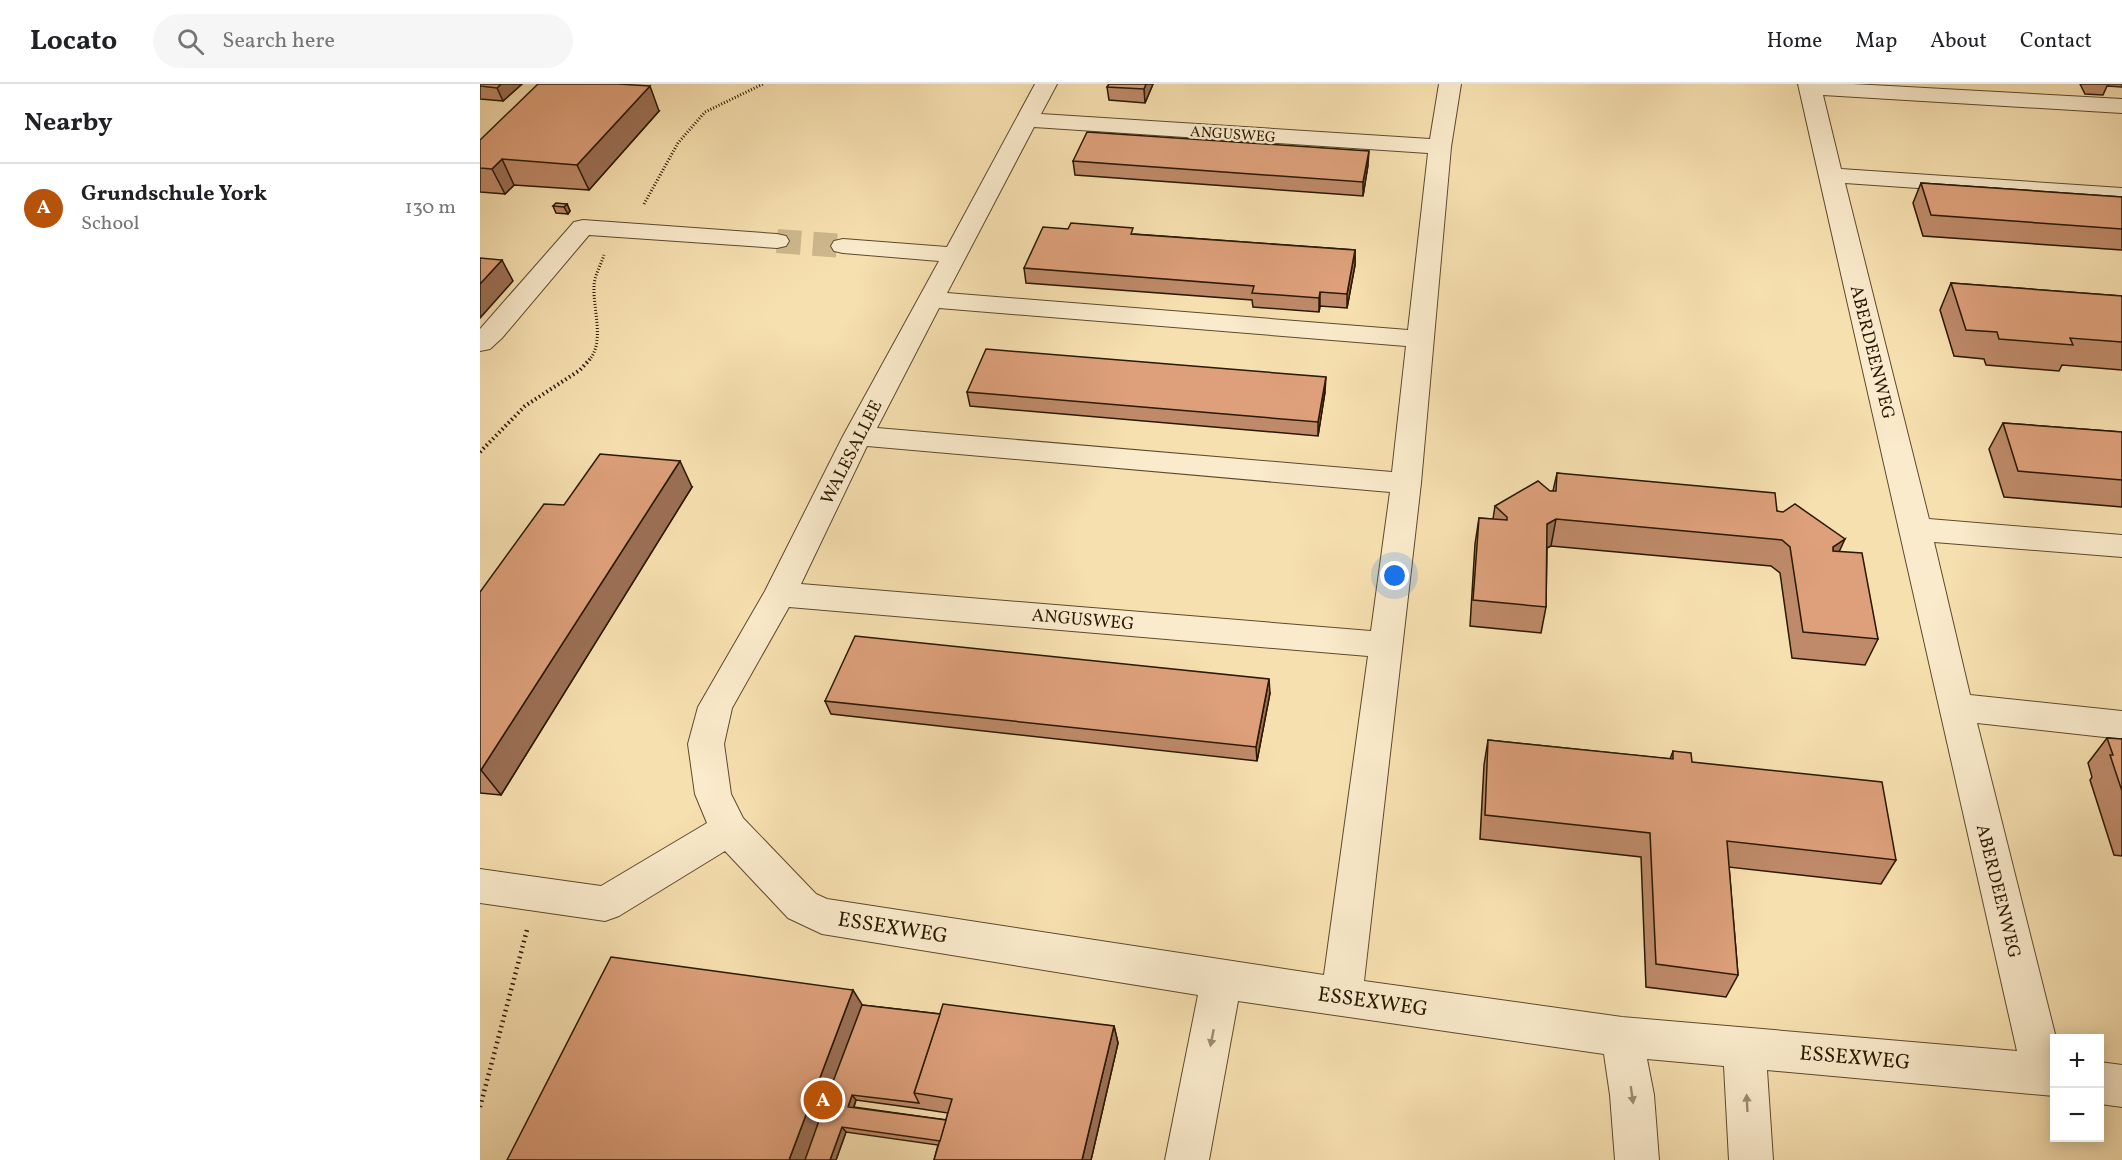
<!DOCTYPE html>
<meta charset="utf-8">
<style>
body{margin:0;font-family:Vollkorn,serif;background:#f6f6f6;color:#202124}
.controls{position:absolute;right:18px;bottom:18px;display:grid;overflow:hidden;border-radius:0px;box-shadow:0 3px 15px #0003}
.controls button{width:54px;height:54px;display:grid;place-items:center;padding:0;border:0;border-bottom:2px solid #e0e0e0;background:#fff;color:#202124;font:30px sans-serif}
.you{position:absolute;left:915px;top:492px;width:21px;height:21px;margin:-15px;border:4px solid #fff;border-radius:50%;background:#1a73e8;box-shadow:0 0 0 9px #1a73e833}
.badge{display:grid;place-items:center;width:39px;height:39px;border-radius:50%;background:#b45309;color:#fff;font-size:20px;font-weight:700}
.pin{position:absolute;translate:-50% -50%;border:3px solid #fff;box-shadow:0 2px 6px #0006}
.list{margin:0;padding:0;list-style:none}
h2{display:flex;justify-content:space-between;align-items:center;height:78px;margin:0;padding:0 24px;font-size:26px}
h2 small{font-size:20px;font-weight:400;color:#757577}
.list li{display:grid;grid-template-columns:39px 1fr auto;gap:18px;align-items:center;box-sizing:border-box;height:90px;padding:0 24px;border-top:2px solid #e0e0e0}
.list b{display:block;font-size:22px;white-space:nowrap}
.list p{margin:0;font-size:20px;white-space:nowrap;color:#757577}
.list em{font-size:20px;font-style:normal;color:#757577}
.icon{flex:none;width:33px;height:33px;fill:none;stroke:currentColor;stroke-width:2;stroke-linecap:round;stroke-linejoin:round}
.map{position:relative;flex:none;width:1642px;height:1076px;overflow:hidden}
header{display:flex;align-items:center;gap:36px;box-sizing:border-box;height:84px;padding:0 30px;background:#fff;border-bottom:2px solid #e0e0e0}
header strong{font-size:28px}
nav{display:flex;gap:33px;margin-inline-start:auto;font-size:21px}
.search{width:420px;height:54px;background:#f6f6f6;display:flex;align-items:center;gap:15px;box-sizing:border-box;padding:0 21px;border-radius:33px;color:#757577;font-size:22px}
main{display:flex}
aside{flex:1;background:#fff}
.map>svg:first-child{display:block}
</style>
<header>
<strong>Locato</strong>
<div class="search"><svg class="icon" aria-label="search" viewBox="0 0 24 24"><circle cx="10" cy="10" r="6"/><path d="M15 15l6 6"/></svg>Search here</div>
<nav><a>Home</a><a>Map</a><a>About</a><a>Contact</a></nav>
</header>
<main>
<aside>
<h2>Nearby<small></small></h2>
<ul class="list">
<li><span class="badge">A</span><div><b>Grundschule York</b><p>School</p></div><em>130 m</em></li>
</ul>
</aside>
<div class="map">
<svg width="1642" height="1076" viewBox="0 0 1642 1076">
<rect width="100%" height="100%" fill="#f7e0b0"/>
<filter id="stains"><feTurbulence type="fractalNoise" baseFrequency=".00333" numOctaves="4"/><feColorMatrix values="0 0 0 0 .2 0 0 0 0 .09 0 0 0 0 .02 0 0 0 .5 -.17"/></filter>
<radialGradient id="worn" r=".72"><stop offset=".6" stop-color="#630" stop-opacity="0"/><stop offset="1" stop-color="#630" stop-opacity=".3"/></radialGradient>
<g fill="none" stroke-linecap="round" stroke-linejoin="round">
<path stroke="#ceb88d" stroke-width="24" stroke-dasharray="24 12" stroke-linecap="butt" d="M297,157l66,5"/>
<defs>
<g id="minor">
<path d="M555,0h22l-16,30 389,25 9,-55h22l-10,63 -30,336 -57,498 258,36 395,34 -219,-967h55l269,15v14l-299,-18 18,74 281,19v14l-277,-19 84,336 193,16v22l-188,-15 36,153 152,16v28l-145,-16 79,315h-2v58l-287,-26 6,90h-44l-5,-94 -77,-7 7,36 5,65h-44l-5,-65 -6,-41 -366,-53 -29,159h-44l33,-165 -376,-61 -34,-16 -63,-67 -106,65 -14,5 -125,-18v-34l121,17 106,-63 -12,-29 -7,-50 10,-37 67,-116 78,-155 96,-175 -96,-8 -9,-2 -3,-5 3,-5 9,-2 104,8zM554,43l394,26 -20,177 -461,-37zM459,224l467,38 -14,126 -515,-44zM387,362l523,46 -19,139 -570,-47zM309,523l579,49 -44,319 -497,-76 -11,-5 -73,-76 -12,-24 -7,-50 8,-36z"/>
<path d="M103,136l194,14 9,2 3,5 -3,5 -9,2 -188,-13 -87,103 -12,11 -10,2v-22l94,-107z"/>
<path d="M1620,978l22,3v42l-22,-3z"/>
</g>
</defs>
<use href="#minor" stroke="#5d4a2c" stroke-width="2"/>
<g stroke="#2a1800" stroke-width="3" stroke-dasharray="1 2" stroke-linecap="butt">
<path d="M164,120l34,-61 27,-31 58,-28"/>
<path d="M109,276c16,-17 4,-51 5,-73 0,-11 7,-22 10,-32"/>
</g>
<path stroke="#2a1800" stroke-width="4" stroke-dasharray="1.5 3" stroke-linecap="butt" d="M0,368l45,-46 55,-36 10,-11"/>
<path stroke="#2a1800" stroke-width="4.5" stroke-dasharray="1.5 4" stroke-linecap="butt" d="M0,1023l47,-177"/>
<use href="#minor" fill="#faebcc" fill-rule="evenodd"/>
</g>
<g fill="#be8a69" stroke="#2a1800" stroke-width="1.5" fill-rule="evenodd">
<path d="M0,0h42l-19,17 -23,-2z"/>
<path d="M629,0h44l-8,19 -36,-3 -2,-13z"/>
<path d="M1600,0h42v3l-15,-1 -4,9 -18,-1z"/>
<path d="M179,27l-70,79 -75,-5 -9,9 -25,-2v-52z"/>
<path d="M593,77l295,4 -5,31 -288,-21z"/>
<path d="M1441,99l201,14v53l-199,-14 -10,-33z"/>
<path d="M87,120l3,7 -2,3 -12,-1 -3,-7z"/>
<path d="M654,150l221,16v15l-8,43 -27,-2 -1,6 -66,-5 -1,-7 -226,-17 -2,-15z"/>
<path d="M1471,199l171,13v74l-60,-5 -3,6 -73,-6 -2,-6 -30,-3 -14,-46z"/>
<path d="M487,308h358l-7,44 -348,-30z"/>
<path d="M1523,339l119,9v75l-118,-10 -15,-48z"/>
<path d="M1077,389l220,38 62,40 39,88 -13,26 -73,-7 -12,-85 -9,-7 -220,-20 -4,2 -1,59 -5,26 -71,-7 5,-82 4,-26 14,1 2,-13 58,-15z"/>
<path d="M212,403l-191,308 -21,-2v-201l84,-87z"/>
<path d="M790,609l-13,68 -426,-47 -6,-13z"/>
<path d="M1627,654l15,1v117l-8,-1 -24,-75 2,-3 -4,-14z"/>
<path d="M1008,656l182,19 3,-8 19,11 204,98 -15,24 -152,-17 9,108 -12,22 -80,-10 -5,-130 -161,-18 4,-74z"/>
<path d="M382,921l78,9 174,12 4,17 -27,117h-157l4,-15 -92,-13 -10,28zM376,1016l66,9 26,4 -2,7 -92,-13z"/>
</g>
<g fill="#9b7055" stroke="#2a1800" stroke-width="1.5">
<path d="M21,0h21l-19,17 -6,-13z"/>
<path d="M666,0h7l-8,19 -1,-14z"/>
<path d="M170,2l9,25 -70,79 -12,-25z"/>
<path d="M889,67l-1,14 -5,31v-14z"/>
<path d="M22,75l12,26 -9,9 -13,-25z"/>
<path d="M87,120l3,7 -2,3 -4,-7z"/>
<path d="M875,166v15l-8,43v-14z"/>
<path d="M22,176l11,21 -33,37v-34z"/>
<path d="M840,208v14l-1,6v-14z"/>
<path d="M846,293l-1,15 -7,44v-14z"/>
<path d="M200,377l12,26 -191,308 -20,-25z"/>
<path d="M1076,435l-5,27 -9,4 5,-26z"/>
<path d="M1365,455l-12,26v-18z"/>
<path d="M789,595l1,14 -13,68 -1,-14z"/>
<path d="M373,906l13,21 -55,149h-22z"/>
<path d="M634,942l4,17 -27,117h-9z"/>
<path d="M372,1011l4,5 -4,12 -4,-5z"/>
<path d="M362,1043l4,5 -10,28h-6z"/>
</g>
<g fill="#dda07a" stroke="#2a1800" stroke-width="1.5">
<path d="M0,0h21l-4,4 -17,-2z"/>
<path d="M58,0h80l32,2 -73,79 -75,-6 -10,10 -12,-1v-28z"/>
<path d="M629,0h37l-2,5 -37,-2z"/>
<path d="M607,48l282,19 -6,31 -290,-21z"/>
<path d="M1441,99l201,14v32l-191,-14z"/>
<path d="M76,119l11,1 -3,3 -11,-1z"/>
<path d="M591,139l62,5 -2,6 224,16 -8,44 -27,-2 -1,6 -67,-5 2,-7 -230,-18 19,-41 25,2z"/>
<path d="M0,174l22,2 -22,24z"/>
<path d="M1471,199l171,13v46l-52,-4 3,7 -74,-6 -2,-7 -31,-2z"/>
<path d="M506,265l340,28 -8,45 -351,-30z"/>
<path d="M1523,339l119,9v48l-104,-9z"/>
<path d="M120,370l80,7 -199,309h-1v-178l64,-88 20,1z"/>
<path d="M1077,389l218,20 2,18 6,1 12,-8 50,35 -12,8v4l29,2 16,86 -75,-7 -13,-85 -8,-7 -226,-21 -9,5 -1,83 -73,-7 6,-82 28,2v-3l-12,-11 43,-25 12,10h6z"/>
<path d="M375,552l414,43 -13,68 -431,-46z"/>
<path d="M1627,654l15,1v52l-12,-36h3z"/>
<path d="M1008,656l185,19v-8l18,2 1,9 190,20 14,78 -169,-19 11,134 -82,-11 -6,-131 -165,-18z"/>
<path d="M131,873l242,33 -64,170h-282z"/>
<path d="M463,920l171,22 -32,134h-148l18,-61 -38,-6z"/>
<path d="M382,921l78,9 -26,79 5,10 -67,-8 -4,12 98,13 -6,21 -98,-14 -12,33h-25l26,-73z"/>
</g>
<defs><path id="oneway-solid" d="M-6-.8H1V-3.2L6.5 0L1 3.2V.8H-6Z" transform="scale(1.5)"/></defs>
<g fill="#9c8c70">
<use href="#oneway-solid" transform="translate(732 954) rotate(101)"/>
<use href="#oneway-solid" transform="translate(1152 1011) rotate(82)"/>
<use href="#oneway-solid" transform="translate(1267 1019) rotate(-93)"/>
</g>
<g text-anchor="middle" stroke-width="5" stroke-linejoin="round" paint-order="stroke">
<g font-size="15" fill="#2a1800" stroke="#faebcc">
<text transform="translate(753 50) rotate(4)" y="5">ANGUSWEG</text>
</g>
<g font-size="18" fill="#2a1800" stroke="#faebcc">
<text transform="translate(1393 268) rotate(76)" y="6">ABERDEENWEG</text>
<text transform="translate(371 368) rotate(-63)" y="6">WALESALLEE</text>
<text transform="translate(603 535) rotate(5)" y="6">ANGUSWEG</text>
<text transform="translate(1519 807) rotate(76)" y="6">ABERDEENWEG</text>
</g>
<g font-size="21" fill="#2a1800" stroke="#faebcc">
<text transform="translate(413 843) rotate(9)" y="7">ESSEXWEG</text>
<text transform="translate(893 917) rotate(8)" y="7">ESSEXWEG</text>
<text transform="translate(1375 973) rotate(5)" y="7">ESSEXWEG</text>
</g>
</g>
<rect width="100%" height="100%" filter="url(#stains)"/>
<rect width="100%" height="100%" fill="url(#worn)"/>
</svg>
<div class="controls">
<button>+</button>
<button>−</button>
</div>
<div class="you"></div>
<div class="pin badge" style="left:343px;top:1016px">A</div>
</div>
</main>
